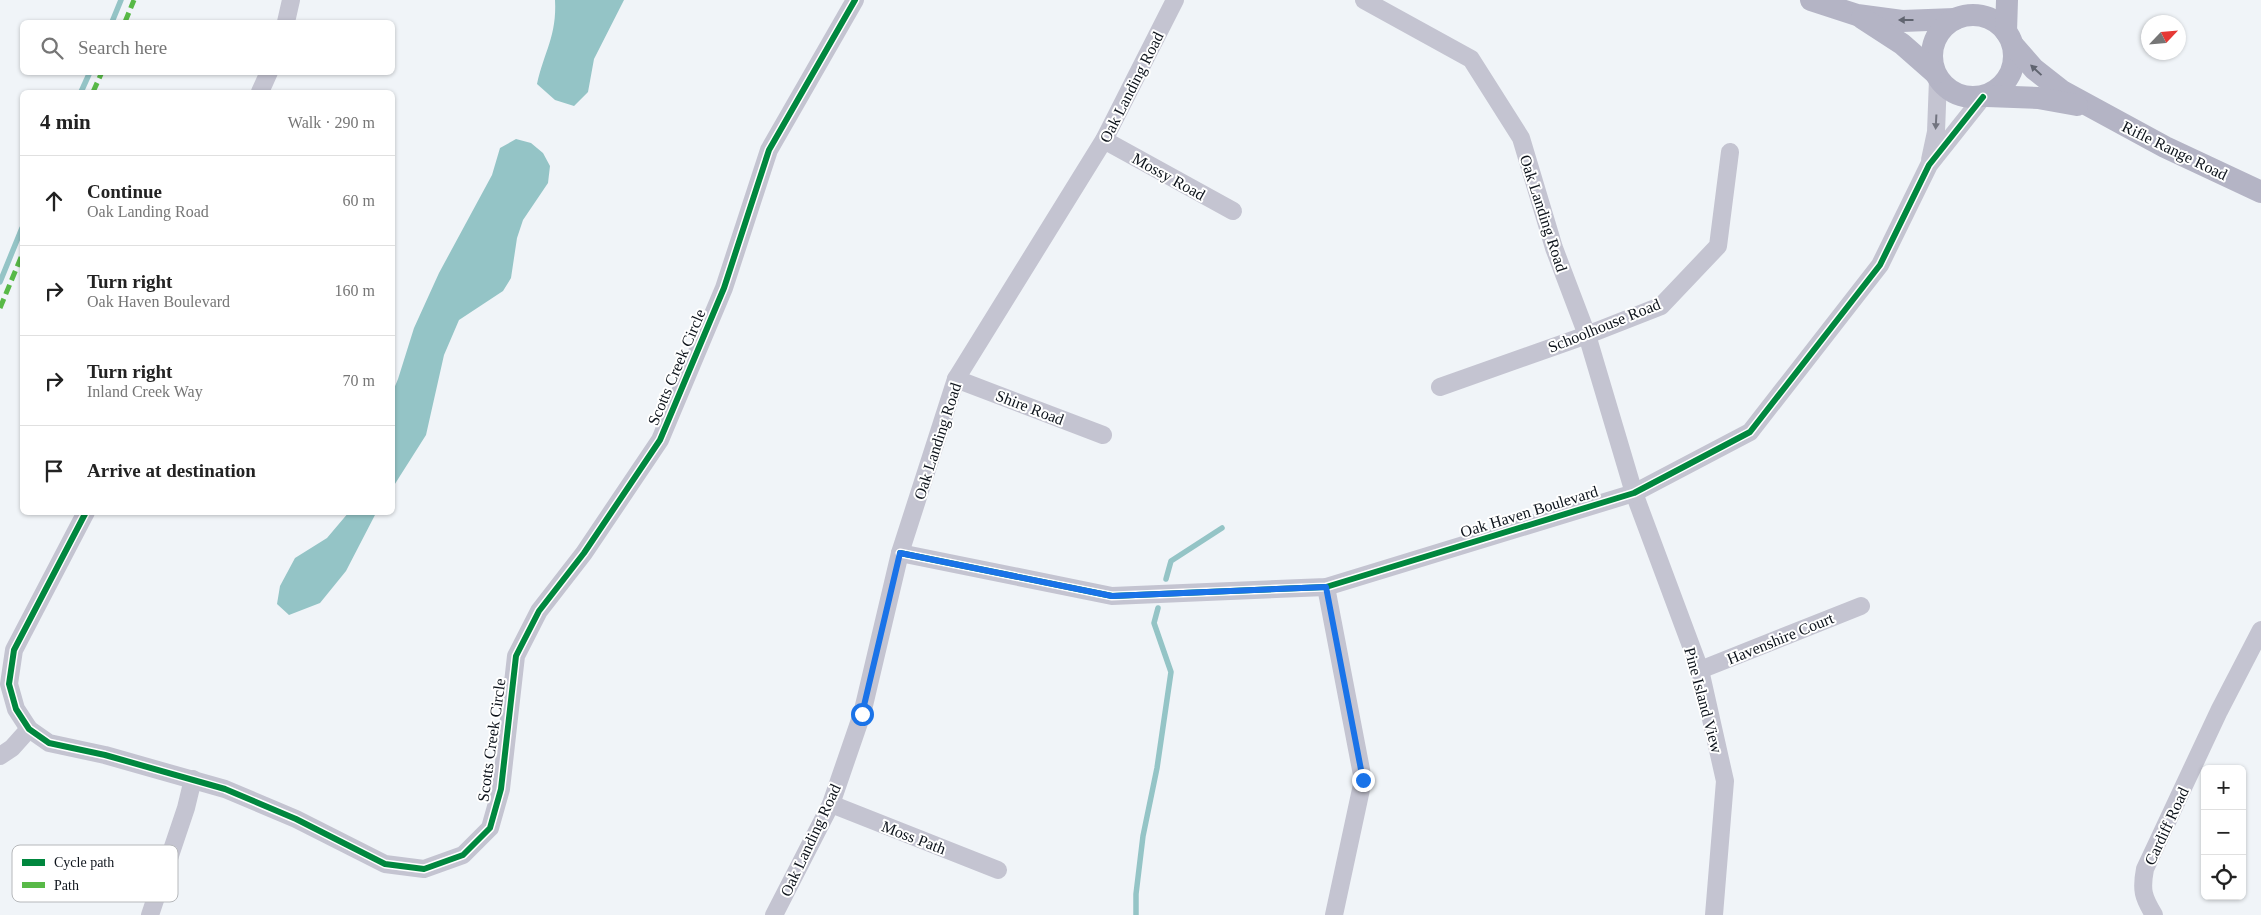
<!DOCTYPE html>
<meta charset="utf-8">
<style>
body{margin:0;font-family:"Times New Roman",serif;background:#f2f2f2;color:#222}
.controls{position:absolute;right:15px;bottom:15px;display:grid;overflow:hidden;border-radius:8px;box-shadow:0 1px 4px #0004}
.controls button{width:45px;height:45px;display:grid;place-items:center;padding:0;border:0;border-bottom:1px solid #e0e0e0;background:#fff;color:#222;font:25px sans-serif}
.compass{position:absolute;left:2141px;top:15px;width:45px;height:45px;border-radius:50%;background:#fff;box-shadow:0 1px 4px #0004;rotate:64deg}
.stop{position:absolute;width:15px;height:15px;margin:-11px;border:4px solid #1a73e8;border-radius:50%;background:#fff}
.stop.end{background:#1a73e8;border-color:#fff;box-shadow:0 1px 5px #0008}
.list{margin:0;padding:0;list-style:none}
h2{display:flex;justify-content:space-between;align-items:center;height:65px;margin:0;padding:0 20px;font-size:21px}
h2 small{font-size:16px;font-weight:400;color:#767676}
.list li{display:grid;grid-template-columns:32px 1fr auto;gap:15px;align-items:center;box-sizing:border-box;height:90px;padding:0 20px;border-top:1px solid #e0e0e0}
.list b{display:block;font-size:19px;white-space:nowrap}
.list p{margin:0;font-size:16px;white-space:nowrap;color:#767676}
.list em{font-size:16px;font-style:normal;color:#767676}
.icon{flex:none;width:28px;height:28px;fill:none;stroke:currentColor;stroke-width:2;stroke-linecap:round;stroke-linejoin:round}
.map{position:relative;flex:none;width:2261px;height:915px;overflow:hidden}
.search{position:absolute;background:#fff;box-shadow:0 1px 4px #0004;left:20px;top:20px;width:375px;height:55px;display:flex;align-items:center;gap:12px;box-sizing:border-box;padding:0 18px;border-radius:8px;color:#767676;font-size:19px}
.panel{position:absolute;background:#fff;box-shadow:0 1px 4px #0004;left:20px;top:90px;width:375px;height:425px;border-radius:8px}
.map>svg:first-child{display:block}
</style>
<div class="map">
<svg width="2261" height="915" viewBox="0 0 2261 915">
<rect width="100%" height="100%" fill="#f0f4f8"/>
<g fill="#94c4c6">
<path d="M555,0h69l-30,59 -6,33 -14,14 -19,-6 -18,-16c7,-32 20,-48 18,-84z"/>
<path d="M516,139l15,4 12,10 7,13 -2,17 -25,37 -6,18 -6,40 -8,13 -44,29 -15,35 -18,80 -33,52v-96l5,-12 16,-51 25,-55 53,-98 8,-27z"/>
<path d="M349,512l27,1 -30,58 -26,32 -31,12 -12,-11 3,-18 15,-28 32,-20z"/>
</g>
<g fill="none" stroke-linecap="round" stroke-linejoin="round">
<g stroke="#94c4c6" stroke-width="5.5">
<path d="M112,22l9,-22"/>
<path d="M81,92l9,-20"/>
<path d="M0,282l22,-54"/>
<path d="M1166,579l5,-18 51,-33"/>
<path d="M1136,915v-21l7,-58 14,-68 14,-96 -17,-49 4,-15"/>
</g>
<g stroke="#c4c4d1" stroke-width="18">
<path d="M1364,0l107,59 50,79 33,110 33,87 47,158 66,177 25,111 -11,134"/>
<path d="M286,22l5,-22"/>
<path d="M260,92l9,-20"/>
<path d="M1104,140l129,71"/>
<path d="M1930,160l6,-28 2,-53"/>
<path d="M956,379l147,56"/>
<path d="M1440,387l147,-52 74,-29 57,-60 12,-94"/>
<path d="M86,512l-72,138 -5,34 7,25 13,20 20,14 56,12 120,34 71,30 89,45 39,5 39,-14 27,-27 11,-39 15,-133 23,-45 45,-58 76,-113 64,-152 45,-138 86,-150"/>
<path d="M900,553l212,43 214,-9 308,-94 116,-61 130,-167 49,-100 54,-68"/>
<path d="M1326,587l37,193 -29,135"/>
<path d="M1700,670l161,-64"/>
<path d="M0,756l12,-8 17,-19"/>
<path d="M831,804l167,66"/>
<path d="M150,915l36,-107 7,-29"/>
<path d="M774,915l57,-111 31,-90 38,-161 56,-174 148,-239 71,-140"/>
<path d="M2154,915c-11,-18 -13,-25 -9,-46l74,-158 42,-81"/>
</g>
<g stroke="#b4b4c5" stroke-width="22">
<path d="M1811,0l46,15 45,6 53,-2"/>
<circle cx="1973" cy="56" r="41"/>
<path d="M1862,18l40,26 33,29"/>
<path d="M2006,32l1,-32"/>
<path d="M2013,45l21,24 28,22 103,56 96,45"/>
<path d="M1987,96l51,2 39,7"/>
</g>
<g stroke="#58b947" stroke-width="5" stroke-dasharray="10 5" stroke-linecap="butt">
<path d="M125,22l9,-22"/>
<path d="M93,92l9,-20"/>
<path d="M0,308l22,-53"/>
</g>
<defs>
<g id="cycleway">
<path d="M86,512l-72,138 -5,34 7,25 13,20 20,14 56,12 120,34 71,30 89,45 39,5 39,-14 27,-27 11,-39 15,-133 23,-45 45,-58 76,-113 64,-152 45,-138 86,-150"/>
<path d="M900,553l212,43 214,-9 308,-94 116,-61 130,-167 49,-100 54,-68"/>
</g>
</defs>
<use href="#cycleway" stroke="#fff" stroke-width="9"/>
<use href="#cycleway" stroke="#00873e" stroke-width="6"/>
</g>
<defs><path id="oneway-solid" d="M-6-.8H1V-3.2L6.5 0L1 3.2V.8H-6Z" transform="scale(1.25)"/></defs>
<g fill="#606470">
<use href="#oneway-solid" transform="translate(1906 20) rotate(-180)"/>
<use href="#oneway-solid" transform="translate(2036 70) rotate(-137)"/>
</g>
<use fill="#72747f" href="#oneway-solid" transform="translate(1936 122) rotate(93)"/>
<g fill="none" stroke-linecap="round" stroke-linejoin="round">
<path stroke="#1a73e8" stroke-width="6" d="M862,714l38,-161 212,43 214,-9 37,193"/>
</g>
<g text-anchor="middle" stroke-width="4" stroke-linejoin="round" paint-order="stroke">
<g font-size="16" fill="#0d131b" stroke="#fff">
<text transform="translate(1131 87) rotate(-63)" y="6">Oak Landing Road</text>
<text transform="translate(2175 150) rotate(26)" y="6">Rifle Range Road</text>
<text transform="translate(1169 176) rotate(29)" y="6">Mossy Road</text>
<text transform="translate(1544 213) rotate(72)" y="6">Oak Landing Road</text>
<text transform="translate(1604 325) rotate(-22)" y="6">Schoolhouse Road</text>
<text transform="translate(676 367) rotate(-67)" y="6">Scotts Creek Circle</text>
<text transform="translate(1030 407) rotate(21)" y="6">Shire Road</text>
<text transform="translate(937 441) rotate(-72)" y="6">Oak Landing Road</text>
<text transform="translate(1529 511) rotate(-17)" y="6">Oak Haven Boulevard</text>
<text transform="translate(1780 638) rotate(-22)" y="6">Havenshire Court</text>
<text transform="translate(1704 700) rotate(75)" y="6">Pine Island View</text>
<text transform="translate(491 740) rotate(-82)" y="6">Scotts Creek Circle</text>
<text transform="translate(2166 826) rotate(-65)" y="6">Cardiff Road</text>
<text transform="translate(914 837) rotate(21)" y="6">Moss Path</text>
<text transform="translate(810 840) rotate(-65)" y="6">Oak Landing Road</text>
</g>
</g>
<rect x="12" y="845" width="166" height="57" rx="8" fill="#fff" stroke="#b6b8bb" stroke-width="1"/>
<rect x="22" y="859" width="23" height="7" fill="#00873e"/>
<rect x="22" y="882" width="23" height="6" fill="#58b947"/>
<g font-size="14" fill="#0d131b">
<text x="54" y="867">Cycle path</text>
<text x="54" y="890">Path</text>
</g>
</svg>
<div class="controls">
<button>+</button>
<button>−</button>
<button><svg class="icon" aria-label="locate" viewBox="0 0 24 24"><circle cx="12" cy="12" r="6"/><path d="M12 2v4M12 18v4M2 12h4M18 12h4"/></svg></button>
</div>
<svg class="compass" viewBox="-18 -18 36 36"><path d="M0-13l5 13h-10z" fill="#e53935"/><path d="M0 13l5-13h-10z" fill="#767676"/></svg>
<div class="stop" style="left:862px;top:714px"></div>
<div class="stop end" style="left:1363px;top:780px"></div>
<div class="search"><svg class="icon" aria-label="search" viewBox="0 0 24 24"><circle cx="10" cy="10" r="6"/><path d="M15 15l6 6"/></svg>Search here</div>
<section class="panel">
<h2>4 min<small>Walk · 290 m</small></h2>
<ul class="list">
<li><svg class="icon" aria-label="ahead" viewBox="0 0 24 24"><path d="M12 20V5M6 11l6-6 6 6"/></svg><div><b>Continue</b><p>Oak Landing Road</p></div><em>60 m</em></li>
<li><svg class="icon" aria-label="right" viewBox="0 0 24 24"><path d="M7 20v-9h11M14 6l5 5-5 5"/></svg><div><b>Turn right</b><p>Oak Haven Boulevard</p></div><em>160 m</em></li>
<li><svg class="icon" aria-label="right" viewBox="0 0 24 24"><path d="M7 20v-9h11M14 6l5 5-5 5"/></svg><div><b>Turn right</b><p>Inland Creek Way</p></div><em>70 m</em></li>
<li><svg class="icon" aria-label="arrive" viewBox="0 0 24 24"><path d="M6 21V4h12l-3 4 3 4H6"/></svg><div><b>Arrive at destination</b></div></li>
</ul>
</section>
</div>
